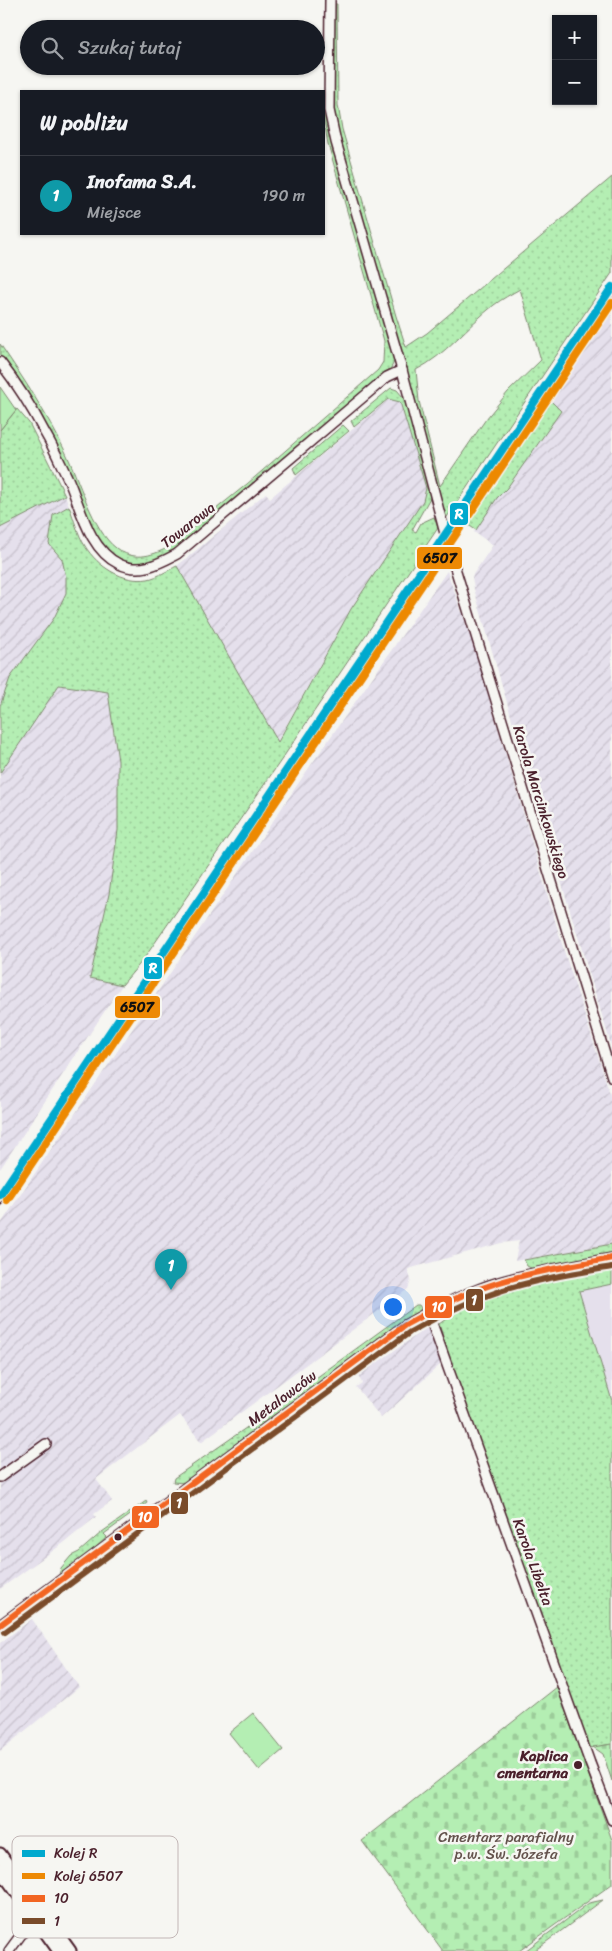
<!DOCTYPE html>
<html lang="pl">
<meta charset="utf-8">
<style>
body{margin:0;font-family:Sriracha,sans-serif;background:#242831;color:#f1f3f6}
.controls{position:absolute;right:15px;top:15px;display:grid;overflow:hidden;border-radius:0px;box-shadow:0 1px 4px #0004}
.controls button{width:45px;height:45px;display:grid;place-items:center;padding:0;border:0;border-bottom:1px solid #363941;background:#171b24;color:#f1f3f6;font:25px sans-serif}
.you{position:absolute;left:392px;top:1306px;width:18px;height:18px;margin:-12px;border:4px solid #fff;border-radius:50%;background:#1a73e8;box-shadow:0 0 0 8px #1a73e833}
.badge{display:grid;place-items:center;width:32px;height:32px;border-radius:50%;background:#a6949b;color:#fff;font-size:16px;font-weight:700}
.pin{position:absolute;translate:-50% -41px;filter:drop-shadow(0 1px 2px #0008)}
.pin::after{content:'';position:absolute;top:26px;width:18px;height:15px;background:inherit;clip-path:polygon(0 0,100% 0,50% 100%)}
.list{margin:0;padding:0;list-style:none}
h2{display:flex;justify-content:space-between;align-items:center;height:65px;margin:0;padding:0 20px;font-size:21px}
h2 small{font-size:16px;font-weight:400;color:#9ea1a6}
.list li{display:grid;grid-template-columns:32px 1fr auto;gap:15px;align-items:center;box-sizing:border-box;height:80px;padding:0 20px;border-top:1px solid #363941}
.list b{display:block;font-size:19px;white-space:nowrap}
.list p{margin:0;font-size:16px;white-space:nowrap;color:#9ea1a6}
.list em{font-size:16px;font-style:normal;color:#9ea1a6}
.icon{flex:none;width:28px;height:28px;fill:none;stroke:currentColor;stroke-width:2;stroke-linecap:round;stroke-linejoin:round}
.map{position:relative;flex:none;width:612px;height:1951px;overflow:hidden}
.search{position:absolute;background:#171b24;box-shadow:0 1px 4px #0004;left:20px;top:20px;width:305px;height:55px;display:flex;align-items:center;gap:12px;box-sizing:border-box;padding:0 18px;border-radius:28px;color:#9ea1a6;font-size:19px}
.panel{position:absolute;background:#171b24;box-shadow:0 1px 4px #0004;left:20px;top:90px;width:305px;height:145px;border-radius:0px}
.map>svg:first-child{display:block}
</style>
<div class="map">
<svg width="612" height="1951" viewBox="0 0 612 1951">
<defs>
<pattern id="industrial-furrows" width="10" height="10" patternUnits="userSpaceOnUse" patternTransform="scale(1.25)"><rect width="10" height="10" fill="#e5e0ec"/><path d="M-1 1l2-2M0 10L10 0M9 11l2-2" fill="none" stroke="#c6c0cb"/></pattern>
<pattern id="grass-dots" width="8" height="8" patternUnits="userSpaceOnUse" patternTransform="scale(1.25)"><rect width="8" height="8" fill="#b4eeb3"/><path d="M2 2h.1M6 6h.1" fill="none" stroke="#9ccc9a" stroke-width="1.8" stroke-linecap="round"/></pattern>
<pattern id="cemetery-stones" width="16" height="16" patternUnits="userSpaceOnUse" patternTransform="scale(1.25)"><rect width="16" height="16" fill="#b4eeb3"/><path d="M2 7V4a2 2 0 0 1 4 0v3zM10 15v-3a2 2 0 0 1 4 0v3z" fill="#9ccc9a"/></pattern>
</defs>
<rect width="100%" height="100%" fill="#f6f6f2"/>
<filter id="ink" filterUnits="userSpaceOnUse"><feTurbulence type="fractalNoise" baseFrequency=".02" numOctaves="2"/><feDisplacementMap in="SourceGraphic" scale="10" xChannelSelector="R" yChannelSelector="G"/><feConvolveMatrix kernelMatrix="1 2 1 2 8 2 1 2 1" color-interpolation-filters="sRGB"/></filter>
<g filter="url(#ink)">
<path fill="#e5e0ec" d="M612,1284v117h-1l-32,-110z"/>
<g fill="url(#industrial-furrows)">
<path d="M612,300v748l-95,-311 -43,-148 -2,-13 21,-31 -19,-13 23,-34 10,-10 54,-77 -14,-14z"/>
<path d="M389,399l11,3 26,86 -3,13 -72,108 -74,133 -100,-176 89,-73 4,5z"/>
<path d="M65,495l4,11 -16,9 -4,29 13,15 4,18v16l-12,25 -44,60 -10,28v-178z"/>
<path d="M447,571l26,73 92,310 47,146v144l-97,17 4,-20 -18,2 -93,26 3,11 -3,9 -207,153 -21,-27 -84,64 16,22 -18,13 2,3 -31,25 -65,47v-364l304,-450z"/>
<path d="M59,685l49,7 10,69v69l-9,64 -19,84 32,7 -122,184v-396z"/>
<path d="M428,1327l13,37 -60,54 -25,-31 6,-4 -4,-7z"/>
<path d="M32,1619l47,68 -79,64v-108z"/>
</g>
<g fill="url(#grass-dots)" stroke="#7f866f" fill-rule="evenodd">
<path d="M333,4h4l1,101 4,24 54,187 10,31 21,-14 185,-156v96l-167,247 -38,-149 -72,-246 -2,-16zM520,289l21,71 -33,32 -22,27 -46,67 -21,-85 -3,-31c30,-15 51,-44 78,-65 8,-6 17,-11 26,-16z"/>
<path d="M326,103l69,257 -4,8 -209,176c-18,13 -40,26 -63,14 -31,-17 -43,-75 -59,-106 -17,-34 -38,-66 -60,-97v-11c23,34 47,70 65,107 13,26 28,80 51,97 17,13 34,9 53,-1l78,-63 131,-114 5,-8 1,-21 -56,-197 -4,-23v-17z"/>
<path d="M612,293v7l-65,97 2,2 -26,33 -72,106 -2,-6z"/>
<path d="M391,388l6,2 6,7h2l26,99 -19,34 4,2 5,-9 13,-6 4,11 -154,228 -141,204 -21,25 -32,-7 19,-84 9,-64v-69l-10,-69 -49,-7 -59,88v-67l10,-28 44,-60 12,-25v-16l-4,-18 -13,-15 4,-29 16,-9c5,13 9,29 16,40 13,21 38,37 63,33 10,-2 20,-9 29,-13l101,176 73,-133 72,-108 3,-13 -26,-86 -12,-3 -34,28 -3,-6z"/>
<path d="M551,401l10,10 -54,77 -10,10 -21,32 -11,-7 61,-89z"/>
<path d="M17,409l12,14 36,72 -65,33v-98z"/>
<path d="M343,425l6,6 -53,44 -3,-7z"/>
<path d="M612,1244v9l-79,16 -6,-3 -3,-6z"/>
<path d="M612,1262v4l-107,23 -51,19 -17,13c4,-29 146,-53 175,-59z"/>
<path d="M612,1270v14l-33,7 33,110v343l-22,4 -130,-357 -21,-67c48,-36 115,-43 173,-54z"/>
<path d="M416,1305h3l2,3 -2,4 -44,29 -191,142 -11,-1 1,-4 105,-73z"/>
<path d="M146,1501l1,2 -43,31 3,3 -16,15 -32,23 2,-7 10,-12 8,-4 23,-20z"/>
<path d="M156,1515v4l-128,95v-3z"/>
<path d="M603,1900l-69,51h-9l64,-48z"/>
</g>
<g fill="url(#cemetery-stones)" stroke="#7f866f">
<path d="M557,1687l55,153v44l-93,67h-76l-81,-110z"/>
<path d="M612,1744v37l-9,-27 -10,-7z"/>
</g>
<g fill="#b4eeb3" stroke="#7f866f">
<path d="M0,387l16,23 -16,20z"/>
<path d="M253,1713l30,37 -24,20 -30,-37z"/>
</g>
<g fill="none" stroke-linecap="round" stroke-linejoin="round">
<defs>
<g id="minor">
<path d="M330,0l-1,110 7,32 66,228 46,175 164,532"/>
<path d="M0,362c17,22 32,46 45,71 9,15 16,32 24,48 12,28 20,68 50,83 21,10 39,0 58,-10l210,-177 15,-7"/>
<path d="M428,1312l162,451 22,57"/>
<path d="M0,1477l46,-33"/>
<path d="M0,1625l405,-300c30,-17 61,-33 94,-43 37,-11 75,-17 113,-24"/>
<path d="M9,1951l28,-38"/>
</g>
<g id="major">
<path d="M0,1854l70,97"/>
<path d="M0,1869l59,82"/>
</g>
</defs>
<use href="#minor" stroke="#4a1f2b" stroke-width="12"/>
<use href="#major" stroke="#4a1f2b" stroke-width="15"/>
<use href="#minor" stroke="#f6f6f2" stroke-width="9"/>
<use href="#major" stroke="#f6f6f2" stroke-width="11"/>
<path stroke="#4a1f2b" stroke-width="2.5" d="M0,1205l135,-201 41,-51 101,-150"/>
<defs>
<path id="bus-1" d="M0,1625l405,-300c27,-15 54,-30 83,-39 40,-14 83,-20 124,-28"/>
<path id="bus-2" d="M5,1632l405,-300c25,-14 51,-28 79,-37 40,-15 82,-21 123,-28"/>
</defs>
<use href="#bus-1" stroke="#f6f6f2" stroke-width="10"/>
<use href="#bus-2" stroke="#f6f6f2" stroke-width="10"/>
<use href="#bus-1" stroke="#f26522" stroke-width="6"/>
<use href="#bus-2" stroke="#7a4b2a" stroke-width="6"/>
<defs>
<path id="rail-1" d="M0,1195l612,-908"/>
<path id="rail-2" d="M7,1200l605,-897"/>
</defs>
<use href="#rail-1" stroke="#f6f6f2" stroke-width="11"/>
<use href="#rail-2" stroke="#f6f6f2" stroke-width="11"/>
<use href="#rail-1" stroke="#00a9ce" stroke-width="8"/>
<use href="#rail-2" stroke="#ed8904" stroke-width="8"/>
</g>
</g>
<g fill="#4a1f2b" stroke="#f6f6f2" stroke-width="2">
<circle cx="118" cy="1537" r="4.5"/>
<circle cx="578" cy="1765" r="5"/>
</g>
<g text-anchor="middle" stroke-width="5" stroke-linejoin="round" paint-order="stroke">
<g font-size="15" fill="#4a1f2b" stroke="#f6f6f2">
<text transform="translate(188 525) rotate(-38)" y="5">Towarowa</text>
<text transform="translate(541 802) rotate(73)" y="5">Karola Marcinkowskiego</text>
<text transform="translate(282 1398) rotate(-37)" y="5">Metalowców</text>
<text transform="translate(533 1562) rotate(70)" y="5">Karola Libelta</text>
</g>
<g font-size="15" font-weight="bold" fill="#4a1f2b" stroke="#f6f6f2" text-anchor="end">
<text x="568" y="1761">Kaplica<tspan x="568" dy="17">cmentarna</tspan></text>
</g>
<g font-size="15" fill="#64534d" stroke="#f6f6f2">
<text x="506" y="1842">Cmentarz parafialny<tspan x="506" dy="17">p.w. Św. Józefa</tspan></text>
</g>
</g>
<rect x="12" y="1836" width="166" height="102" rx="8" fill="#f6f6f2" stroke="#c2b6b6" stroke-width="1"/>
<rect x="22" y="1850" width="23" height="7" fill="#00a9ce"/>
<rect x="22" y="1873" width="23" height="6" fill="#ed8904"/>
<rect x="22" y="1895" width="23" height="7" fill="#f26522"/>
<rect x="22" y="1918" width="23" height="6" fill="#7a4b2a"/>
<g font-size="14" fill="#4a1f2b">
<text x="54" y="1858">Kolej R</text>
<text x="54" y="1881">Kolej 6507</text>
<text x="54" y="1903">10</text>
<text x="54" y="1926">1</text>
</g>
<g stroke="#f6f6f2" stroke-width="2">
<rect x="449" y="502" width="20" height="24" rx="5" fill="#00a9ce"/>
<rect x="416" y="546" width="47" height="24" rx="5" fill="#ed8904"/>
<rect x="143" y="956" width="20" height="24" rx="5" fill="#00a9ce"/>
<rect x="114" y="995" width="47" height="24" rx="5" fill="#ed8904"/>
<rect x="465" y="1288" width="19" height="24" rx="5" fill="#7a4b2a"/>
<rect x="424" y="1295" width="29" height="24" rx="5" fill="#f26522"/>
<rect x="170" y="1491" width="19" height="24" rx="5" fill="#7a4b2a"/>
<rect x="131" y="1505" width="29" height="24" rx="5" fill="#f26522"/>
</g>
<g font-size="14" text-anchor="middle" font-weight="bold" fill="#fff">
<text x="459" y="519">R</text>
<text x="153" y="973">R</text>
<text x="474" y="1305">1</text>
<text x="439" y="1312">10</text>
<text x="179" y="1508">1</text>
<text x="145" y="1522">10</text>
</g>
<g font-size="14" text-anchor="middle" font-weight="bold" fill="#111">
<text x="440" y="563">6507</text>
<text x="137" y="1012">6507</text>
</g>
</svg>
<div class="controls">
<button>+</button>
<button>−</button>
</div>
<div class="you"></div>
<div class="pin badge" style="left:171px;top:1290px;background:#0f9aa8">1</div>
<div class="search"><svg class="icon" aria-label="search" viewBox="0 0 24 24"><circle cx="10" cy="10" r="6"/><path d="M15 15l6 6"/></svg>Szukaj tutaj</div>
<section class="panel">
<h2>W pobliżu<small></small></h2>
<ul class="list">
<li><span class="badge" style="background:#0f9aa8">1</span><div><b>Inofama S.A.</b><p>Miejsce</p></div><em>190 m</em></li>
</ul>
</section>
</div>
